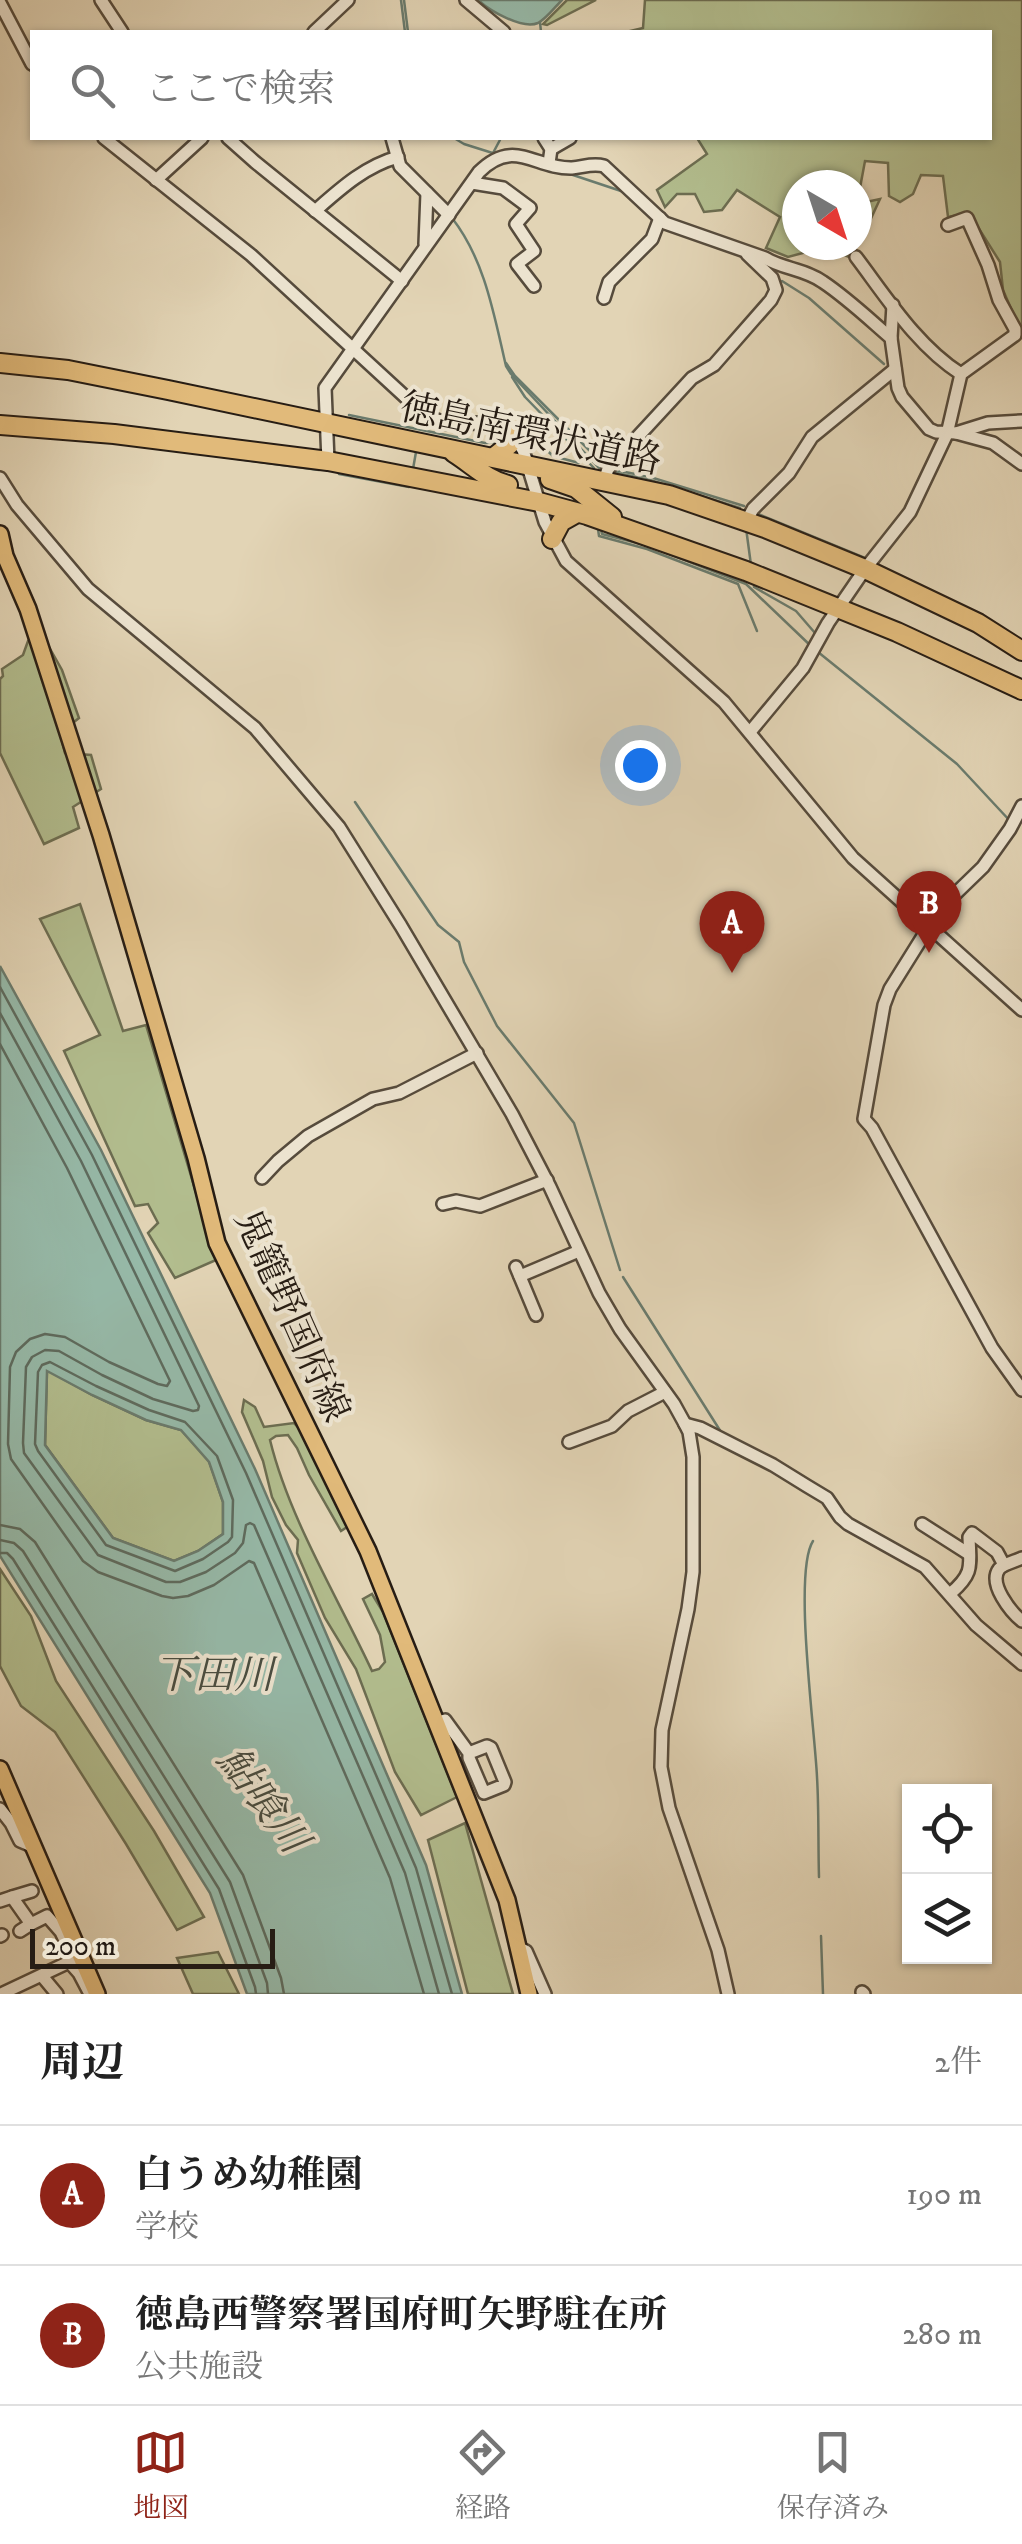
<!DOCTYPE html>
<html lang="ja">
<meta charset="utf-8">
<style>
body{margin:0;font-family:"IM FELL DW Pica","Noto Serif JP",serif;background:#f2f2f2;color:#222}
.controls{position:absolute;right:30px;bottom:30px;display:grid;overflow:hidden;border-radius:0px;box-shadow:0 2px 8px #0004}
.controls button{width:90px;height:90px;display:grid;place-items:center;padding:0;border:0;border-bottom:2px solid #e0e0e0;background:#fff;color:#222;font:50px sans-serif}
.compass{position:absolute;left:782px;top:170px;width:90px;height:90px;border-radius:50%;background:#fff;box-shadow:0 2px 8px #0004;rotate:141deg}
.scale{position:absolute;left:30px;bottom:25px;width:245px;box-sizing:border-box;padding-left:10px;border:5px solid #271d14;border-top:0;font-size:28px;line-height:35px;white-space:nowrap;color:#271d14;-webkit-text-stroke:8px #ece3cf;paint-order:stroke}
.you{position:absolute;left:640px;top:765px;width:35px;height:35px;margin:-25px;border:8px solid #fff;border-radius:50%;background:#1a73e8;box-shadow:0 0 0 15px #1a73e833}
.badge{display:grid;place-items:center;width:65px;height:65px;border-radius:50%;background:#8f2418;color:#fff;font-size:32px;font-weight:700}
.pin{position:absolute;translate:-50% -82px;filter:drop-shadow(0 2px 5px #0008)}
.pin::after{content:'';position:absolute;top:52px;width:35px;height:30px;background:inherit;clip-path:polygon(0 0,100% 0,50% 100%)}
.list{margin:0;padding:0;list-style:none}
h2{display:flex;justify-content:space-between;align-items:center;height:130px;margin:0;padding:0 40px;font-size:42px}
h2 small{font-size:32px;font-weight:400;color:#767676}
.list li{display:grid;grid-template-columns:65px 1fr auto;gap:30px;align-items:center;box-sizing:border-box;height:140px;padding:0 40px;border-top:2px solid #e0e0e0}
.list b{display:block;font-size:38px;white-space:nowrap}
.list p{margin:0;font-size:32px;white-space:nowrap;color:#767676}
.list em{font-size:32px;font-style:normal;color:#767676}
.icon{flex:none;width:55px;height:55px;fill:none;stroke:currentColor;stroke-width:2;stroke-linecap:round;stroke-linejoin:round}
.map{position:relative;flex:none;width:1022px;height:1994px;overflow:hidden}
.search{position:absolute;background:#fff;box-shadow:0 2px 8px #0004;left:30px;right:30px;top:30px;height:110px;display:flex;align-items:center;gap:25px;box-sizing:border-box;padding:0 35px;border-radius:0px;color:#767676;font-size:38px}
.sheet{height:410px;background:#fff}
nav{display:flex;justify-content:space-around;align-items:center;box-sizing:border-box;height:140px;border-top:2px solid #e0e0e0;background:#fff;font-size:28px;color:#767676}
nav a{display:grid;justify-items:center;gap:5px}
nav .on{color:#8f2418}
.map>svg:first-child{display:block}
</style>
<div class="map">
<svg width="1022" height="1994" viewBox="0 0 1022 1994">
<rect width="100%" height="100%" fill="#e2d4b5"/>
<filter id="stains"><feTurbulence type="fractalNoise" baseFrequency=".002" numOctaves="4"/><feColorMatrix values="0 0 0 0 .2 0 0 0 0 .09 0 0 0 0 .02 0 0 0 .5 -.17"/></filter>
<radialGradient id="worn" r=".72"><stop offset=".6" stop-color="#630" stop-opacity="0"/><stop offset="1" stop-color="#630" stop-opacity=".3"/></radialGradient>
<g fill="#b2bd8e" stroke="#6c6d51" stroke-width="2.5" fill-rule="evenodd">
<path d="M567,0h29l-49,25 -4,-1z"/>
<path d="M645,0h377v334l-19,-44 -3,-28 -31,-49 -21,4 -5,-41 -22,-1 -8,19 -13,8 -11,-6 -1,-33 -23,-2 -8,43 23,-5 -20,43 -11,15 -24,-10 -37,10 -22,-9 14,-31 -43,-27 -15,20 -18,2 -9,-18h-18l-12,13 -8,-17 50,-36 -10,-16h293v-106h-364l17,-4zM797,185h60v60h-60z"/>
<path d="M28,641l21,6 13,23 17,48 -19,15 5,20 26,2 10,34 -28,18 6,21 -35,16 -44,-91v-74l3,-3 -1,-7 21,-14z"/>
<path d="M80,904l43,127 23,-6 70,235 -41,18 -27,-45 10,-10 -10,-19 -13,2 -71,-155 36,-16 -60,-116z"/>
<path d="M47,1370l45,25 54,25 35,10 28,31 14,41v32l-25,17 -24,10 -61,-23 -68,-93z"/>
<path d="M244,1400l11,7 9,20 30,-4 9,9 44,95 -6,4 -32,-56 -12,-27 -9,-13 -12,1 -6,4c19,78 68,158 102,231l7,-2 6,-7 -5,-27 -17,-36 9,-5 11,18 74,185 -36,18 -26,-43 -39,-103 -31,-51 -28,-65 1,-13 -12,-15 -14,-28 -9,-36 -21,-49z"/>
<path d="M0,1569l31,47 25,65 98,150 50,86 -27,13 -51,-86 -71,-112 -34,-26 -21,-40z"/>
<path d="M465,1823l48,171h-45l-40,-154z"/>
<path d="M218,1952l21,42h-46l-16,-36z"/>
</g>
<g fill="#96b9a8" stroke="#6a7b6d" stroke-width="2.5" fill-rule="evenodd">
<path d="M478,0h84c-7,7 -16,19 -24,23 -16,7 -49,-13 -60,-23z"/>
<path d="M0,966l101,184 154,319 171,396 36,129h-215l-37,-101 -210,-337zM47,1371l45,24 54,25 35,10 28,32 14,40v32l-25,17 -24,10 -61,-23 -68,-93z"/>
</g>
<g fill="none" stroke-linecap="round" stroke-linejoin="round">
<g stroke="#5e6b5e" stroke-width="2.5">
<path d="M0,987l92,168 154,318 170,395 36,126"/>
<path d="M0,1013l81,148 118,245 -1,4 -5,1 -40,-12 -51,-24 -43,-24 -14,-1 -13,7 -6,10 -3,76 1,10 74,102 68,27h14l26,-10 29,-19 8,-10 3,-18 4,-2 4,2 151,348 34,121"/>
<path d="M0,1044l67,124 103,213 -3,5 -9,-2 -49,-22 -44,-25 -20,-3 -15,5 -14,13 -6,15 -2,77 3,15 72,102 15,11 64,24 11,2 15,-2 26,-11 35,-24 5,2 136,315 34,116"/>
<path d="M50,1362l46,24 53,24 36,12 32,34 16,44 -1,37 -4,5 -25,17 -28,12 -69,-26 -68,-94 -3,-7 3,-72 4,-7z"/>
<path d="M0,1525l20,4 15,13 208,333 38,103 3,16"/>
<path d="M0,1540l14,3 9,8 207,331 37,101 1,11"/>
<path d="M0,1553h7l6,6 206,330 36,98 1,7"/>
</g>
<g stroke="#6a7b6d" stroke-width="2.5">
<path d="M401,0l4,32"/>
<path d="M404,0l4,32"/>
<path d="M540,22l1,10"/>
<path d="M454,138l10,6 35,11"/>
<path d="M493,153l8,-15"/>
<path d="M570,174l54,18"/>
<path d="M452,218c33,42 42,97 54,148l5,8 88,94"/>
<path d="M782,281l27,17 75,66"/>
<path d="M506,363l9,13 89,89"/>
<path d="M512,377l13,20 69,71"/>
<path d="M349,415l136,28 15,-1"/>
<path d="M536,440l17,16 26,7"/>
<path d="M547,450l14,-15"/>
<path d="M180,451l139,19"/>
<path d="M413,469l3,-17"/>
<path d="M615,470l35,7 94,29"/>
<path d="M612,472l38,8 90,28"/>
<path d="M339,474l70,13"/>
<path d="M758,514l107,44"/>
<path d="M746,528l5,37"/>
<path d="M598,529l1,7 48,13 91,35 19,47"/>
<path d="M601,530l1,4 47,12 97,38 66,63"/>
<path d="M754,583v4l42,24 19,22"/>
<path d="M818,652l139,112 54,58"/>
<path d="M355,802l83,123 21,17 5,20 33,64 77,97 46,147"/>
<path d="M623,1277l98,155"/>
<path d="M813,1541c-20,31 2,190 4,236 2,33 1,66 2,100"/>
<path d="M821,1936l2,58"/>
</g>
<defs>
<g id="minor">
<path d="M101,0l21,32"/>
<path d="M466,0l38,32"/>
<path d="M0,3l32,61"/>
<path d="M314,32l34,-32"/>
<path d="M104,138l147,117 175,161 22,8 31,-1 18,3 14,6 12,18 22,72 21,39 158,141 129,156 169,152"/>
<path d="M228,138l27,24 147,119"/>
<path d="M392,138l8,28 49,49"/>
<path d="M544,138l7,11 -2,14"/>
<path d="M551,149l19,-11"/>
<path d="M156,180l46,-42"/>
<path d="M472,183l31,5 27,20 -14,16 18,27 -17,13 17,22"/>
<path d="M315,211c25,-22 50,-45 83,-54"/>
<path d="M425,244l2,-51"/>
<path d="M856,257c31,41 61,89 105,117"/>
<path d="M604,298l5,-16 43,-43 8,-21"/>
<path d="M891,338l2,-33"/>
<path d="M956,433l37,10 29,21"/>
<path d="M328,461l-3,-73 154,-216c35,-35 56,-3 93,-4 12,-1 20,-5 32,-2l61,57 100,35c18,11 40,11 58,24 24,16 46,37 68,56l7,50 4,9 27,32 7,3 20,1 32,-10 34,-2"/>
<path d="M0,478l17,27 71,84 167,139 84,99 62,99 111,188 38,73 49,106 21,36 54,75 11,20 4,8 4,25v115l-5,37 -26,121 -1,37 8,41 49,142 10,44"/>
<path d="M604,481l4,-12 84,-91 22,-13 57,-65 5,-10 -4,-12 -25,-24"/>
<path d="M746,522l7,-13 36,-36 23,-36 83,-68"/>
<path d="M750,732l53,-64 25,-45 37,-54 45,-57 37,-78 14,-60 54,-39v-6l-16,-29 -11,-35 -21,-47 -19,7"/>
<path d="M1022,806l-12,23 -27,38 -32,31 -15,24 -11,11 -35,56 -6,16 -20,114 8,9 120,220 30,42"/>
<path d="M262,1178l16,-17 30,-25 65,-37 26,-6 78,-40"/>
<path d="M443,1204l13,-3 24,5 67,-26"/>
<path d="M516,1267l20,48"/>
<path d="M520,1276l59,-25"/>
<path d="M685,1424l15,4 73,37 34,21 20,12 13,19 8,7 77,43 51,58 46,39"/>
<path d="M569,1442l43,-16 16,-15 37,-19"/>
<path d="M922,1524l47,30"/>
<path d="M1022,1558c-6,3 -19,6 -23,11 -11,15 12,43 23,52"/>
<path d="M951,1593c23,-20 19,-27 18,-56l3,-4 25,19 7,13"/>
<path d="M436,1723l9,-3 24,33v5l15,35 20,-8 1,-3 -14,-34 -4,-2 -18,7"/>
<path d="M0,1809l11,14 9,18 14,6"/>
<path d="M12,1897l20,-6"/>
<path d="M0,1901l12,-4 19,27 -11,7"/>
<path d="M31,1924l16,-8 14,16 10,21 8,3"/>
<path d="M0,1936l2,-1"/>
<path d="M519,1948l7,3 19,43"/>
<path d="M42,1976l15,18"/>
<path d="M862,1992l2,2"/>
<path d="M1,1994l66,-31 4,1 8,9 10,19"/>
</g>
<g id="major">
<path d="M0,534l5,22 23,53 73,226 95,323 21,85 151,308 139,349 22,94"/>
<path d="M0,1769l97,225"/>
</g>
<g id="highway">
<path d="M0,363l68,7 100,20 501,105 96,33 100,41 113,54 44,28"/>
<path d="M0,425l114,9 214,27 211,41 48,13 159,56 151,61 125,58"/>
<path d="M454,453c19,12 33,27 54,32"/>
<path d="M494,457l15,-12v-7l-4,-9"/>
<path d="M550,479l26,9 36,29"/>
<path d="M552,539l9,-17 16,-9"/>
</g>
</defs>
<use href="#minor" stroke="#564b3c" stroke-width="16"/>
<use href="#major" stroke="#271d14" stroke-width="20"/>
<use href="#highway" stroke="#271d14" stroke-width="22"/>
<use href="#minor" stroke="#ece3cf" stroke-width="11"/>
<use href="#major" stroke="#e1ba7a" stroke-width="15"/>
<use href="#highway" stroke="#e1ba7a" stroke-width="18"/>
</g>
<g text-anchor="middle" stroke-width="8" stroke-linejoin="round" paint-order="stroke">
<g font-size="38" fill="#271d14" stroke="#ece3cf">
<text transform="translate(531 433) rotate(12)" y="13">徳島南環状道路</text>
<text transform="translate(293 1315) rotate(66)" y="13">鬼籠野国府線</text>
</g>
<g font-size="40" font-style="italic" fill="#484c40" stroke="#ece3cf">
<text x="214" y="1688">下田川</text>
<text transform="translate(264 1799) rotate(53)" y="14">鮎喰川</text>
</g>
</g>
<rect width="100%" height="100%" filter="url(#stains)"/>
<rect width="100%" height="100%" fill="url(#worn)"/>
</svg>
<div class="controls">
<button><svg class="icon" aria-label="locate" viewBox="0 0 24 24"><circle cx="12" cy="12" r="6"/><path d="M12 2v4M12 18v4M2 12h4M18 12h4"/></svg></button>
<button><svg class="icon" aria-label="layers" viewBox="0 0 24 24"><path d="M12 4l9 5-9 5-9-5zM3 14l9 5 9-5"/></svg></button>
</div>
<svg class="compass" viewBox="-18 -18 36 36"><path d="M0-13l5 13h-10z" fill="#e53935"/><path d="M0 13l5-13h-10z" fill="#767676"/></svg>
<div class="scale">200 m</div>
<div class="you"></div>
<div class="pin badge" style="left:732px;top:973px">A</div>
<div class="pin badge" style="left:929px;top:953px">B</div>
<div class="search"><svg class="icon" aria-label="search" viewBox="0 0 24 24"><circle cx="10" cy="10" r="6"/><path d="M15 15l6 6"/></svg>ここで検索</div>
</div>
<section class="sheet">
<h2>周辺<small>2件</small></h2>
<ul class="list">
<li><span class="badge">A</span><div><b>白うめ幼稚園</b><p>学校</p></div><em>190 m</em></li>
<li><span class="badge">B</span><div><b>徳島西警察署国府町矢野駐在所</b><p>公共施設</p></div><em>280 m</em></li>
</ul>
</section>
<nav>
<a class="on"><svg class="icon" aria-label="map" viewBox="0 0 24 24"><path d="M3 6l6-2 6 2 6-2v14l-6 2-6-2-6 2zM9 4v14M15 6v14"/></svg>地図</a>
<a><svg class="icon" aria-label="directions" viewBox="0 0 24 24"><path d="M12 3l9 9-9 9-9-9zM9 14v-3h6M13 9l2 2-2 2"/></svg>経路</a>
<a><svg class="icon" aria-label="saved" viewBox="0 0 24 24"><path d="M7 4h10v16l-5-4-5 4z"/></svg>保存済み</a>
</nav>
